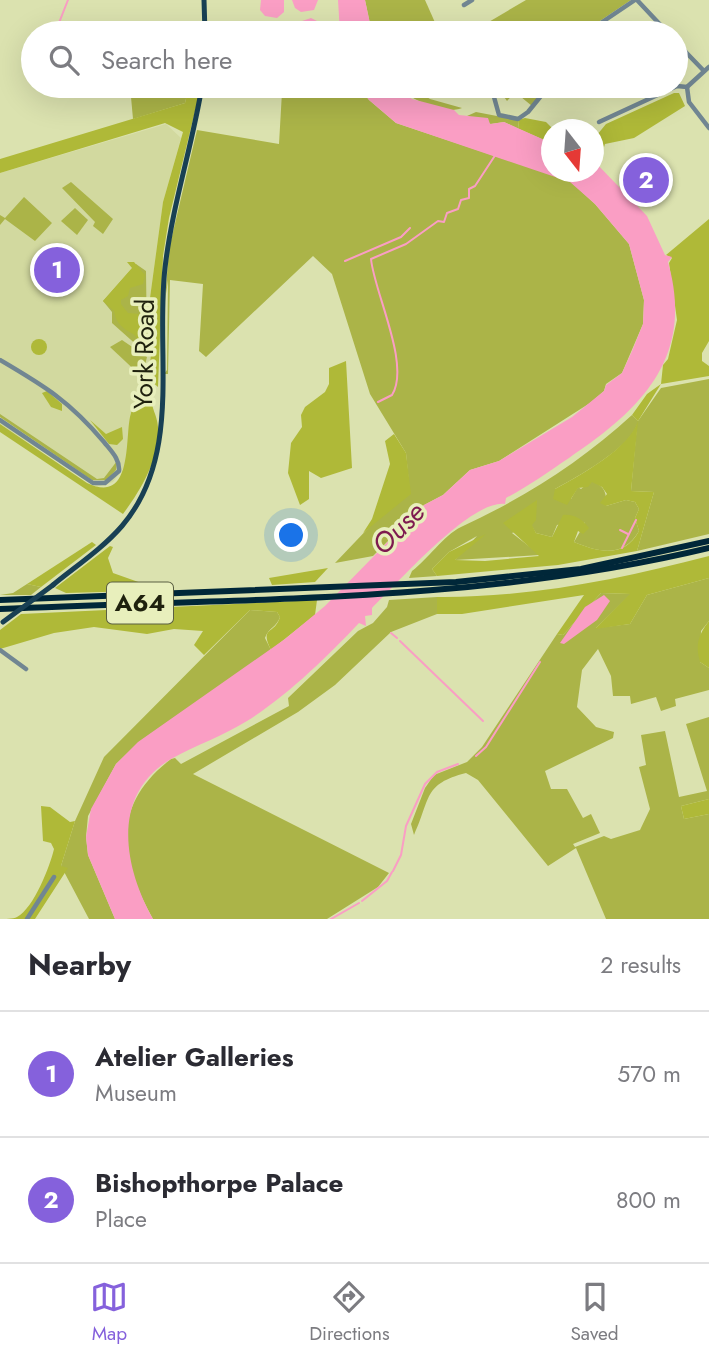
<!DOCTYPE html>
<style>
body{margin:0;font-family:Jost,sans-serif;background:#f7f7f7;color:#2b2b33}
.compass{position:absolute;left:541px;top:119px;width:63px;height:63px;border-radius:50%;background:#fff;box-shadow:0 7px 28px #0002;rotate:163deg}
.you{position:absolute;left:292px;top:536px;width:24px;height:24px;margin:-18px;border:5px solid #fff;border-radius:50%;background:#1a73e8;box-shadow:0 0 0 10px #1a73e833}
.badge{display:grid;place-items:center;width:46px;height:46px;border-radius:50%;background:#8561dc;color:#fff;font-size:23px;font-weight:700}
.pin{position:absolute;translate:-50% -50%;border:4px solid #fff;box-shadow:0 2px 7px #0006}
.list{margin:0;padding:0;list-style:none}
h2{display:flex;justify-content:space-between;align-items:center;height:91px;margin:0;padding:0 28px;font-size:30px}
h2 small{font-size:23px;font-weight:400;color:#7c7c81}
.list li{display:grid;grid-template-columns:46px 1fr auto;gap:21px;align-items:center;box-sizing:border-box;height:126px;padding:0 28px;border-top:2px solid #e1e1e2}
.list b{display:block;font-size:26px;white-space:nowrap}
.list p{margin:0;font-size:23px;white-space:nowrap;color:#7c7c81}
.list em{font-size:23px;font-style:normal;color:#7c7c81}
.icon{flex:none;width:38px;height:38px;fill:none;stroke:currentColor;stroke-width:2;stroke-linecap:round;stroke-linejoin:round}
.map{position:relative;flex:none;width:709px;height:919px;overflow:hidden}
.search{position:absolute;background:#fff;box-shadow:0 7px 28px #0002;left:21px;right:21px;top:21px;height:77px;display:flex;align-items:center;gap:18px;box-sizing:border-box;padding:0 24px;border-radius:38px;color:#7c7c81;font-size:26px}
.sheet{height:343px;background:#fff}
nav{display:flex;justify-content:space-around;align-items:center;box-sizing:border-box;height:98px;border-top:2px solid #e1e1e2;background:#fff;font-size:19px;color:#7c7c81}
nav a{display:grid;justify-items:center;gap:4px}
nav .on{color:#8561dc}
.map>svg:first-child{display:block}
</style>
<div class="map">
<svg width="709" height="919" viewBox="0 0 709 919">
<rect width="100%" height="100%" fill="#dbe2af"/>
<path fill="#d2d99f" d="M166,124l15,14 -18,64 -13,96 3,54 -4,22 -19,41 -3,48 -14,19 -16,5 -97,-63v-251z"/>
<g fill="#abb448">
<path d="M365,0h60l12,27 -10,6h-55z"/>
<path d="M526,0h105l-49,33h-112z"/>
<path d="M130,86h59l-4,17 -52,16z"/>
<path d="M358,86l11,14 27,23 174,58 25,23 34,40 15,56 -1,24 -21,49 -16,11 -2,7 -14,12 -91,58 -29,9 -27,25 -19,10 -51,51 -38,7 41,-43 34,-26 -4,-41 -36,-59 -38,-120 -19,-18 -107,101 -7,-6 4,-67 -33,-4 -2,94h-4l3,-4 1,-90 -3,21 4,-52 28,-119 82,14 3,-52z"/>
<path d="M397,86h12l21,13 32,9c-21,8 -49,-8 -65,-22z"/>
<path d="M496,86h50l-14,20 -17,-14 -8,9z"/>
<path d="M476,112l42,8 1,9 -15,-7 -13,2 -24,-8z"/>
<path d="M71,182l42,37 -10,15 -10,-8 2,-4 -33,-34z"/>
<path d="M24,197l28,26 -17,18 -30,-22 -5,6v-10l5,3z"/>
<path d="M75,208l13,12 -11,15 -16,-14z"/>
<path d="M136,264l10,7 1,78 -7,-1 -28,-25v-11l-9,-11z"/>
<path d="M122,340l25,17 -5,20 -32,-30z"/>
<path d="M709,379v155l-72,17 17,-59 -23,-1 6,-66c-9,24 -60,52 -82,64l3,10h13l7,-12 3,2 10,-8c14,4 16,13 15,25l20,-6 9,2 4,7 -4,9 4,13c-16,28 -41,21 -65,11l11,-19 -7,-3 -21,5 -5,12 -16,-4 -5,-8 -19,8 28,22 -85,5 22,-24 -28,16 -17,17 5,7 -28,2 3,-7c16,-12 31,-35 49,-44 61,-28 120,-65 171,-112l6,6 23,-33z"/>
<path d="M0,414l97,65 7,-1 13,-17 -1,9 -9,10h-15l-92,-63z"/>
<path d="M709,578v43l-8,10 -1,31 9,6v22l-34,9 1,7 -15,5 -5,-14 -25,7 -1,-8h-17l-2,-20 -13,-27 -16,21 -5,37 19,20 18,5 -1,6 -68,33 6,18h16l16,29 8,-4 9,19 -27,11 2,3 29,-11 7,3 29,-9 10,-21 -11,-42 7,-2 -5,-30 24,-4 14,66 28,-6 -21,-67 23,-7v82l-28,7 3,13 25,-5v105h-103l-30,-71 -28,18 -70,-86 -12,-7c-43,11 -35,25 -52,62l-3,-11 14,-36 9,-13 33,-13 15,-15 75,-113 6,1 38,-42 30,1 -35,34 34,-4 17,-29z"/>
<path d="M27,584l14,3 -10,8h-31l13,-2z"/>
<path d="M437,597v17l-46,18 -56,53 -37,27 -105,62 196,99 -11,14 -51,32h-174c-34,-61 -42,-114 18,-160l4,-1 6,6 108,-58 -1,-8 70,-67 15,-8 14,-16 2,-7z"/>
<path d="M250,610l27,2 3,5c-3,10 -12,11 -15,21l6,12 -132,92 -23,22 -28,52 -2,21 2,18 27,64h-26l-28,-53 14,-45 29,-64z"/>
</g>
<g fill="#afb938">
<path d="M189,86h10l-1,13 -29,119 -6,38 -5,131 -9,-8 4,-52 -3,-29 13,-96 20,-70 -18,-9 -165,50v-14l185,-56z"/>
<path d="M674,93h5l6,13 -51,32 -29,6 -6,20 -5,-3v-27l3,1 9,-11z"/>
<path d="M525,118l21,4 7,7 -2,14 -32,-14 -1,-9z"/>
<path d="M709,219v122l-7,12v8l7,5v10l-48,8 -23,37 -7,70 23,1 -17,59 -79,14 -121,11 -5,-7 17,-17 37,-18 -31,26 30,1 54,-5 -36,-33 34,-23 -1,20 -4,5 4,8 16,4 11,-22c11,-1 19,4 26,13l-6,6 -5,-3 -4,11c24,10 50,17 65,-11l-4,-13 4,-9 -4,-7 -9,-2 -20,6 -6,-3 7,-9 -5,-7 -10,-5 -4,5 -10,1 -11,17 -14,-6 2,-10c25,-14 74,-40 83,-68l-6,-6 15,-21 14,-10 2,-19 5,-6 9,-39 -8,-57 3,-5 -6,-3z"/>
<path d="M127,262h7l11,13 -2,9 -13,4 -2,8 -7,4v4l7,9 12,1 8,24 -4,10c-3,-4 -7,-11 -11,-14 -9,-5 -17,-10 -19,-23l-11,-10 29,-33z"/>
<circle cx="39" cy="347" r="8"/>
<path d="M346,361l6,107 -31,10 -12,-7v28l-9,6 -12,-32 3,-30 11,-16 -1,-12 4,-8 20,-15 4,-8v-16z"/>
<path d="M145,390l6,5c0,14 6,19 7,32 3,30 -18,64 -35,87l-123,-82v-8l87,59c48,23 37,-49 44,-70 2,-9 7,-17 14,-23z"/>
<path d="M47,391l15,13v7l-11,-4 -9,-14z"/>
<path d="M90,420l16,14 16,-7 1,12 -6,6 -8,-1z"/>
<path d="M394,434l12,19 5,41 -48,39 9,-14 18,-55 -5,-23z"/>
<path d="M92,542l4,3 -55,42 -14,-3z"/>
<path d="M110,546l3,1 -5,11 5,15 31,11 -5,7 -73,2 -11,-5z"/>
<path d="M709,556v22l-62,17 -17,29 -35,5 35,-35 -29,-1 -38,42 -6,-1 27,-39 -122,19h-25v-17c92,1 183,-18 272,-41z"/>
<path d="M328,568l-13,14 -43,3 -3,-7z"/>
<path d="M317,600l-2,15 -44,35c-12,-24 4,-15 9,-33l-3,-5 -27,-2 -46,45 -10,-10 9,-14 -29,-2 -27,5 -53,-7 -40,6 -54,16v-19l21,-16z"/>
<path d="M709,621v47l-9,-6c-5,-17 -2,-27 9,-41z"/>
<path d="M709,799v15l-25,5 -3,-13z"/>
<path d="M41,806l9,1 20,15 5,-1 -14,45 7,2 -33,51h-35c5,0 13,0 17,-2 17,-9 33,-51 37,-68l-3,-6 -8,-2z"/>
</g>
<g fill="#fa9ec4">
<path d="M261,0h23v12l-7,6 -12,-2 -5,-6z"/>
<path d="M292,0h26l-4,10 -13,2 -6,-4z"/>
<path d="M338,0h27l7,33h-32z"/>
<path d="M311,18l10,5 3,10h-26l4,-12z"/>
<path d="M358,86h39l15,13 42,11 5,5 29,3 2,6 14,-2 47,21 1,29h42v-11l53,55 18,39 7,2 -4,5c27,95 -26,147 -99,196 -21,14 -40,28 -63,40l-1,6c-34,-5 -108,80 -133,104v7l-7,1 1,10 -7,-3c-32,34 -72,73 -112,98 -24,15 -51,24 -76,38 -61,36 -47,108 -18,160h-38l-27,-64 -2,-18 5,-28 25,-45 22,-22 147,-103 40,-33 99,-101 19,-10 27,-25 29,-9 73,-44 32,-26 2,-6 16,-12 10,-22 11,-27 1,-24 -15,-56 -34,-40 -25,-22 -174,-59 -27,-23z"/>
<path d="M604,595l6,6 -13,19 -33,24 -4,-1 25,-36z"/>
</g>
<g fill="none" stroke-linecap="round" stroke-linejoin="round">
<g stroke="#fa9ec4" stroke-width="2">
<path d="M55,33l13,-33"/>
<path d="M345,261l56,-24 9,-9"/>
<path d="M378,402l14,-7c19,-30 -18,-103 -21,-136l35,-15 32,-23 6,1 3,-9 11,-4 3,-9 8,-2v-9l6,-3 21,-32"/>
<path d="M620,530l8,4"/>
<path d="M622,548l14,-28"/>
<path d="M391,633l6,5"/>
<path d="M400,641l83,80"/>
<path d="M476,756l10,-9 54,-85"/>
<path d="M393,871l8,-16 5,-29 19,-42 12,-12 21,-8"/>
<path d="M362,901l25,-20 5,-9"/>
<path d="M331,919l28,-16"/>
</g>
<g stroke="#718692" stroke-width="4.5">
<path d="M637,0l31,33"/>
<path d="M464,5l8,-5"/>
<path d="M586,33l49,-33"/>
<path d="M676,42l28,29"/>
<path d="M487,86l7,11 5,18 19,4 10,-7 21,-26"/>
<path d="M687,87l2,15 20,26"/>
<path d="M687,87l22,-20"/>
<path d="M599,122l78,-36 10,1"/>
<path d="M0,360c46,27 69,41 104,82 7,9 16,17 15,29l-14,12h-12l-93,-63"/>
<path d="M0,650l26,19"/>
<path d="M27,919l27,-42"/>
</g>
<g stroke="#184054" stroke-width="5">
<path d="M204,0l1,33"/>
<path d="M53,585c23,-19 49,-36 69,-59 61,-72 33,-172 43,-258 7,-62 27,-121 37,-182"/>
</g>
<g stroke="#002739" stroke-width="6">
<path d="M0,600l456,-18 125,-13 128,-28"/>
<path d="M0,609c237,-11 477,-5 709,-61"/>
</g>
<path stroke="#184054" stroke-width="5" d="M3,622l50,-37"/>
</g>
<g text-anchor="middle" stroke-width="7" stroke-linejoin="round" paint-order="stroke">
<rect fill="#e8efbc" stroke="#5b5f42" stroke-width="2" x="107" y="582.5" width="66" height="41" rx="5"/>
<g font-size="24" font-weight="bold" fill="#1f210e">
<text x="140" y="611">A64</text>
</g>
<g font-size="26" fill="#1f210e" stroke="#e8efbc">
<text transform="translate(144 354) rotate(-89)" y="9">York Road</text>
</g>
<g font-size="28" font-style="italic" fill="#7e1a4f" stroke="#e8efbc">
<text transform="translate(398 528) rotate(-45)" y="10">Ouse</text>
</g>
</g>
</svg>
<svg class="compass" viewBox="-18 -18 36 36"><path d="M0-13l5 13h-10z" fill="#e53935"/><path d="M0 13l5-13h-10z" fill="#7c7c81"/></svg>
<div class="you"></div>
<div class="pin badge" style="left:57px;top:270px">1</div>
<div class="pin badge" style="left:646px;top:180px">2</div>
<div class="search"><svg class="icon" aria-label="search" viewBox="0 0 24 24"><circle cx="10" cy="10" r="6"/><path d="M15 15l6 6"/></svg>Search here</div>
</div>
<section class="sheet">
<h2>Nearby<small>2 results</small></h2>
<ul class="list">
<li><span class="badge">1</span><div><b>Atelier Galleries</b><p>Museum</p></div><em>570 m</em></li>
<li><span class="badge">2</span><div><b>Bishopthorpe Palace</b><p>Place</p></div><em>800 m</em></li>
</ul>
</section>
<nav>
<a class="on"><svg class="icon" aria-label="map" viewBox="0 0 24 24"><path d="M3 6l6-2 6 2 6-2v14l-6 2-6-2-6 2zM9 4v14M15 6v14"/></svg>Map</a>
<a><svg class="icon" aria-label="directions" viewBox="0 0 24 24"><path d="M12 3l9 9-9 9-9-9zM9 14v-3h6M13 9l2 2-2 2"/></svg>Directions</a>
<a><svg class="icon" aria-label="saved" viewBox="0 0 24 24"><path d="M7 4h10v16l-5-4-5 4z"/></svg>Saved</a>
</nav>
